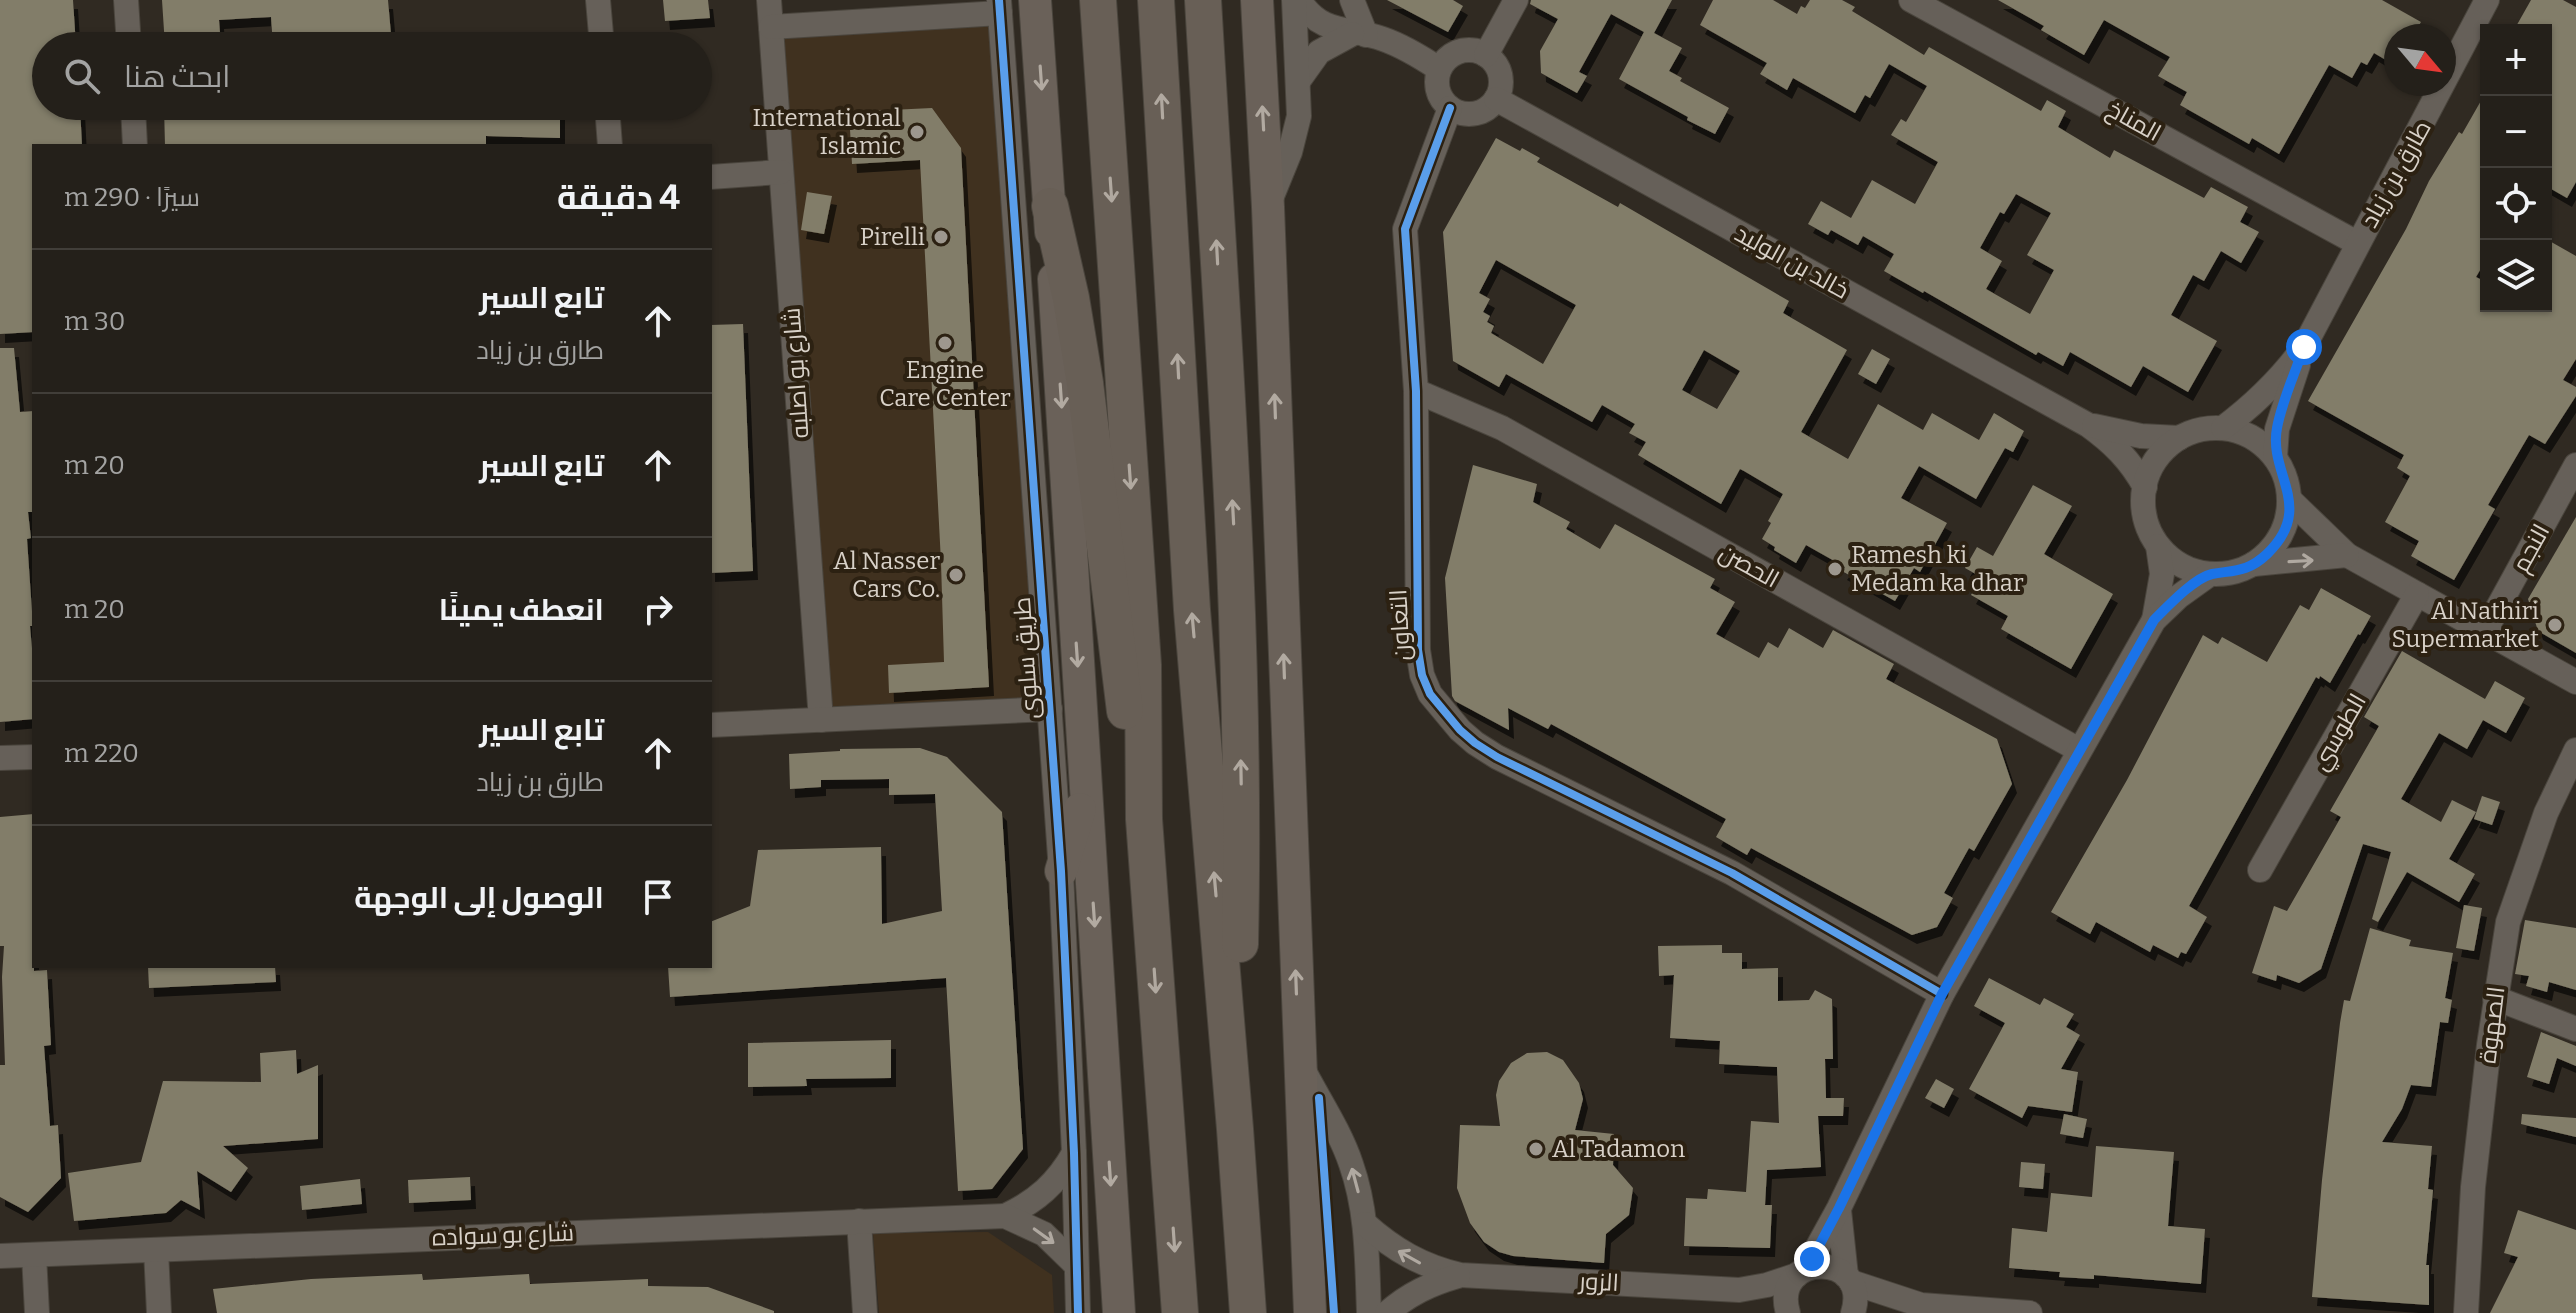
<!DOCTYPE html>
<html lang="ar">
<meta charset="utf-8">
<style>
body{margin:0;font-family:Bitter,Cairo,serif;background:#2c2823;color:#f1f3f6;direction:rtl}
.controls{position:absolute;right:24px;top:24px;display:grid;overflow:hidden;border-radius:0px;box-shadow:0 2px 6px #0004}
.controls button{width:72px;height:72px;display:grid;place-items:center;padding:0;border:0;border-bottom:2px solid #413e39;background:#24201a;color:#f1f3f6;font:40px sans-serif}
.compass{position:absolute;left:2384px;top:24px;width:72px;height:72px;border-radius:50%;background:#24201a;box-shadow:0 2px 6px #0004;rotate:119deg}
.stop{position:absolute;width:24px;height:24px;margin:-18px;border:6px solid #1a73e8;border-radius:50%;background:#fff}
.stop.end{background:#1a73e8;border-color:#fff;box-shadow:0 2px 8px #0008}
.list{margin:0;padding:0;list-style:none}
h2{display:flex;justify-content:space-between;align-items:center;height:104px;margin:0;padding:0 32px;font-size:34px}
h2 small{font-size:26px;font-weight:400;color:#a3a3a2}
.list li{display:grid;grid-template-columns:52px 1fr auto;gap:24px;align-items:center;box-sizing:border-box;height:144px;padding:0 32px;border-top:2px solid #413e39}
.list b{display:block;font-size:30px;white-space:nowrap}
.list p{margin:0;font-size:26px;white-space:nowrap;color:#a3a3a2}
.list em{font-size:26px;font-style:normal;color:#a3a3a2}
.icon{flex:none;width:44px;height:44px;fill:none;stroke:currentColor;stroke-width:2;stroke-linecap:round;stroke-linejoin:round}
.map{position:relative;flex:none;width:2576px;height:1313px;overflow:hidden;direction:ltr}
.search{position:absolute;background:#24201a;box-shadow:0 2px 6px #0004;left:32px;top:32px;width:680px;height:88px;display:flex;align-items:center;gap:20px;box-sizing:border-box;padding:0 28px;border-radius:44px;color:#a3a3a2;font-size:30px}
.panel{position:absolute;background:#24201a;box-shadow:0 2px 6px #0004;left:32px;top:144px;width:680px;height:824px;border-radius:0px;direction:rtl}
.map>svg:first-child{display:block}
</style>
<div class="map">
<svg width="2576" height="1313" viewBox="0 0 2576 1313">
<defs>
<filter id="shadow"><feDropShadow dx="5" dy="9" stdDeviation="0" flood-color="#0009"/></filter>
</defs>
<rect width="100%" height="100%" fill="#302a22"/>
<g fill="#40311f">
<path d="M994,21l49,681 -213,11 -53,-680z"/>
<path d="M988,1232l64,43 2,38h-175l-6,-80z"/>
</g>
<g fill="#827d69" fill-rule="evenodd" filter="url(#shadow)">
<path d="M0,0h73l3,46h-30v62l34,-2 2,40h-48v186l-34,2z"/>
<path d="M162,0h226l4,46h-119l-2,-29 -52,3 2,26h-56z"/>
<path d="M663,0h45l2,18 -45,3z"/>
<path d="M1387,0h66l10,6 -15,26z"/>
<path d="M1531,0h141l-18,33 28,15 -13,23 13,7 -2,3 49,27 -14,26 -28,-14 1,-3 -69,-38 25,-47 -33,-18 -32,58 8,4 -10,17 -36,-20 -1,-22 18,-32 -28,-15z"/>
<path d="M1713,0h60l24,14 4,-8 4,2 5,-8h32l13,7 -3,4 72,44 5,-8 112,64 6,-11 19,11 -8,16 52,31 4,-8 90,48 7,-11 37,20 -8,15 19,10 -18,31 -20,-12 -17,30 -11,-6 -22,40 46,26 -29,51 -45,-26 -12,21 -61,-35 -7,14 -25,-14 -2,3 -112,-64 -1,2 -39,-22 10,-17 -31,-18 -5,9 -27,-15 -3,5 -20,-11 13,-23 30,17 21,-38 43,24 23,-42 -47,-27 10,-16 5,3 21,-36 -38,-22 -19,34 -5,-3 -10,18 -62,-35 -6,12 -27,-16 7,-11 -67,-38zM2016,194l35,19 -24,42 27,15 -24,44 -44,-25 16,-28 -22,-13 20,-36 4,2z"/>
<path d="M1998,0h384l39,22 -8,14h-17v30l-22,-13 -7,12 -6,-3 -9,16 -23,-13 -50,89 -27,-16 -3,6 -69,-39 7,-13 -29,-16 12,-19 -66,-37 -20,35 -43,-25 3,-4z"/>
<path d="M2531,0h32l13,7v175l-9,16 -21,-12v-156h-32z"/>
<path d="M2486,92v168l-10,17 10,5v24h60v-67l30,17v103l-13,21 13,7v9l-31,48 -16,-9 -41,70 7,4 -41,71 -43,-24 8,-15 -34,-19 25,-46 -13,-8 7,-13 -96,-54 98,-172 23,-48 30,-49 3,2z"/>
<path d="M164,106h77v3l50,-3h269v32l-74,-2v10h-321z"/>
<path d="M932,108l29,40 28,539 -100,6 -1,-28 56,-3 -3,-100 -21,-402 -68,4 -3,-52z"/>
<path d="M1496,138l24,13 2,-3 18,10 -3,4 81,45 2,-4 169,98 -6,12 64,37 -46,82 47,27 30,-55 45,26 9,-17 47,27 15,-27 30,18 -11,21 -8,-4 -29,51 -57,-33 -18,32 46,25 -27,49 -6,-4 -19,33 -53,-30 3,-4 -39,-22 -10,18 -22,-13 1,-3 -13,-8 9,-16 -3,-2 15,-27 -39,-23 -4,-2 -19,35 -83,-49 8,-13 -17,-9 6,-9 -33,-19 -10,17 -86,-48 -7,13 -46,-26 -10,-129zM1496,260l80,45 -33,59 -52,-31 3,-7 -7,-4 3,-6 -7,-4 7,-13 -11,-6zM1704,350l36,21 -23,38 -35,-19z"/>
<path d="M807,192l25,4 -8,38 -23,-4z"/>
<path d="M743,324l10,247 -43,2v-248z"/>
<path d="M0,348h14l6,64 14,-1v101h-6l3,26 -4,1 6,87h-3l4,45v48l-34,3z"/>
<path d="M1872,349l18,10 -14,25 -18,-10z"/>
<path d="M1473,465l64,19 -4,18 37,20 -4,7 34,20 15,-25 100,55 -5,9 25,14 -19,32 43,24 9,-16 10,6 11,-20 34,20 10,-18 61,34 -8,15 111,60 15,45 -38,67 -5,-3 -25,45 9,5 -16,29 -25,8 -161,-87 -4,7 -31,-18 10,-18 -175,-95 -3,5 -40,-21 1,22 -54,-29 -3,-5 -7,-118z"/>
<path d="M2033,485l39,21 -28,48 69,40 -42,75 -70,-40 7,-13 -37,-21 10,-18 -16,-9 12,-21 16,9z"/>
<path d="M2576,517v136l-38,-22 -10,-32z"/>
<path d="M2321,588l50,28 -11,19 -2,-1 -28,49 -10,-7 -1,3 -3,-2 -127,229 18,11 -21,37 -5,-2 -3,6 -25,-13 -3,7 -54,-30 -6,12 -39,-22 76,-132 76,-145 15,9 4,-7 45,25 33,-57 9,5z"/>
<path d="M2402,651l83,48 10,-18 30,17 -19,35 -23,-13 -16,29 -28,-16 -38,66 40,23 11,-22 24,12 -27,47 26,15 -16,28 -52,-30 -29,50 -6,-3 19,-67 -28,-8 -42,125 -22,14 -22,-8 -1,6 -24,-8 22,-67 13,5 54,-94 -11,-6 49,-85 -15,-9z"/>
<path d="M840,749l80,-1 27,9 55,55 21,337 -31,40 -34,2 -12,-213 -276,19 -2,-31h42v-44l40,-16 8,-56 123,-3 1,77 60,-13 -7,-117 -46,1v-16l-68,1v7l-31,2 -1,-35 51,-3z"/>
<path d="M2482,796l18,6 -8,23 -18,-6z"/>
<path d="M34,814v157l13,-1 4,75 -7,1 6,80 8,-1 3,53 -33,34 -28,-15v-132h5l-3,-88 2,-31h-4v-129z"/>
<path d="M2464,905l18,3 -8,43 -18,-3z"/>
<path d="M2525,920l51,8v62l-27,-8 -2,10 -21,-6 3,-10 -14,-2z"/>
<path d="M2370,928l41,12 -2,6 44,7 -8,45 7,2 -4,23 -8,-1 -9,65 -20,-2 -9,24 -20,33 50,4 -4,43 5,1 -7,75h3v40l-117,-8 10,-117 18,-157 4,-23 6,1z"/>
<path d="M1722,945v8h20v16l36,-1v33l31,-1 6,-10 17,9 1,60h-8l1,39h18l-1,18h-25l3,51 -54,3 -2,35h7l-2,43 -86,-2 2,-48 21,1 1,-10 38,3 5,-71 28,2 -2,-56 -58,-3 1,-23 -50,-3 4,-63 -15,1 -1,-30z"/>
<path d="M148,966h127l1,16 -127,6z"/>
<path d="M1989,978l51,27 4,-7 30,16 -8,13 14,8 -19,34 17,3 -6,40 -44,-6 -6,12 -53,-29 36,-66 -31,-17z"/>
<path d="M2541,1032l35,14v20l-19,-8 -8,26 -22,-7z"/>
<path d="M891,1040v38l-85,1 1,7 -59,1v-44z"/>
<path d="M296,1050l1,24 21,-9v74l-95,7 25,22 -17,24 -34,-21 3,39 -19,-10 -15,13 -92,8 -6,-48 73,-11 22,-81 98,1 -1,-29z"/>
<path d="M1547,1052l16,8 16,23 4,16 -8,31 39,4 -1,31 20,23 -4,27 -23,19 -2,29 -91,-7 -14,-4 -15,-10 -14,-19 -13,-35 3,-63 40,1 -4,-31 3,-14 12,-18 16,-10z"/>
<path d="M1936,1079l18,10 -10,19 -19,-10z"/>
<path d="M2064,1114l23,5 -4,19 -23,-4z"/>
<path d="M2522,1114l54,4v19l-55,-13z"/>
<path d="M2096,1146l78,6 -6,74 37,3 -4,55 -107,-9v4l-35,-2 1,-5 -51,-4 3,-40 35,4 4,-39 41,4z"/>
<path d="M2021,1162l24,2 -2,25 -24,-2z"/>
<path d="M470,1177l1,23 -62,3 -1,-23z"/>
<path d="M360,1179l2,25 -60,6 -2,-24z"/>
<path d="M2518,1210l58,20v83h-86l28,-56 -14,-4z"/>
<path d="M422,1274l1,6 106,-6 1,10 118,-5v7l60,1 66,24v2h-557l-4,-24 98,-10z"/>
</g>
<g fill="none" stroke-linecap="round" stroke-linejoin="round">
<defs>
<g id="minor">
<path d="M126,0l3,46"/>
<path d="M598,0l4,46"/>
<path d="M769,0l52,720"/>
<path d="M999,0l62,871 13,282 4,160"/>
<path d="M1299,0c23,36 50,27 84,39 20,7 38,18 56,30"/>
<path d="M1352,0l14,35"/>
<path d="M1911,0l446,243"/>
<path d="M771,27l229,-14"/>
<circle cx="1469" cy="82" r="32"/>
<path d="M1486,55l30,-55"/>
<path d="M1299,80l20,-28 33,-18"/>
<path d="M1496,99l592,326c25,18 42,35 57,62"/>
<path d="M133,106l2,40"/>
<path d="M607,106l3,40"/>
<path d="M1450,108l-45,121 11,162 2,259 4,25 8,19 30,36 15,13 22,14 235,116 210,121"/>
<path d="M710,177l71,-5"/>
<path d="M1270,201l20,-49 9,-36 -5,-116"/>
<path d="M1416,391l86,37 577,322"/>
<path d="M2094,426l47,10 38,2"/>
<circle cx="2216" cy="501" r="73"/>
<path d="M2223,428c32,-24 57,-48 81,-81l183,-347"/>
<path d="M2275,457l2,-28 21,-64"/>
<path d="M2290,500l57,55 229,127"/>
<path d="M2254,564l93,-9"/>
<path d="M2154,620l8,-46 -4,-28"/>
<path d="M2485,631l91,-166"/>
<path d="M710,725l340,-16"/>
<path d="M0,758l34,-1"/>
<path d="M2260,870l157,-276"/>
<path d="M2495,998l81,31"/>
<path d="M1303,1069c16,31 37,62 48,95 17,48 16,99 18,149"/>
<path d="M1839,1210l7,66"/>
<path d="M1005,1216c32,-15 52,-33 69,-63"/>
<path d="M859,1221l6,92"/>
<path d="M1365,1224c29,26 57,42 95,51l279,15 28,-5 30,-10"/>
<path d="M156,1250l3,63"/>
<path d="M34,1255l3,58"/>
<path d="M0,1256l1005,-40 39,18 32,31"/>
<path d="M1806,1268l33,-60 103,-214 212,-374 24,-23 32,-23"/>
<path d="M1851,1282l70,23 109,8"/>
<path d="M1387,1313c22,-19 43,-29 71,-37"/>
<path d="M1788,1313c-18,-61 84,-63 65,0"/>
<path d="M2466,1313l7,-126 16,-142 19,-123 38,-109 30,-63"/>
</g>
<g id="major">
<path d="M1035,0l16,232"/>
<path d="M1257,0l11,207 42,1106"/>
<path d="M1054,279l65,1034"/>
<path d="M1061,871l19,-62"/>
</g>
<g id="highway">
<path d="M1098,0l45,665 1,154 36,494"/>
<path d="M1156,0l36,610 43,519 13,184"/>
<path d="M1203,0c18,314 44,629 37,944"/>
<path d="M1050,206l21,92 14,85 40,328"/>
</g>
</defs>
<use href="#minor" stroke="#4a453d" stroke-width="26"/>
<use href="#major" stroke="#4a453d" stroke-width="34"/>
<use href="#highway" stroke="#4a453d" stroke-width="38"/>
<use href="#minor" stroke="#666059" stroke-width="24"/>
<use href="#major" stroke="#6a6159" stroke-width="32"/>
<use href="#highway" stroke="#685f56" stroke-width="36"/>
<defs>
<g id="cycleway">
<path d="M999,0l62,871 13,282 4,160"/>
<path d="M1450,108l-45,121 11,162 2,259 4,25 8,19 30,36 15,13 22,14 235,116 210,121"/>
<path d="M1319,1098l15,215"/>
</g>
</defs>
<use href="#cycleway" stroke="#2c2112" stroke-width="13"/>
<use href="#cycleway" stroke="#5a9eea" stroke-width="8"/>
</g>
<defs><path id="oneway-shaft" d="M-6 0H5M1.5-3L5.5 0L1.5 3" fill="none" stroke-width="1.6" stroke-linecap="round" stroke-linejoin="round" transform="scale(2)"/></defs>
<g stroke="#b2aaa1">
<use href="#oneway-shaft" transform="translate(1041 78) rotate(86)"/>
<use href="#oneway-shaft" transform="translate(1263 118) rotate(-93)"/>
<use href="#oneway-shaft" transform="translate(1061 396) rotate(86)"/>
<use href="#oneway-shaft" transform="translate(1275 406) rotate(-92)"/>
<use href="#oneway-shaft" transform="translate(1077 655) rotate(86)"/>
<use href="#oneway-shaft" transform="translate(1284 666) rotate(-92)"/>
<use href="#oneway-shaft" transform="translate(1094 915) rotate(86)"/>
<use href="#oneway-shaft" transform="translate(1296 982) rotate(-92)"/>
<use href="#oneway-shaft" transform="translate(1110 1174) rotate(86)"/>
</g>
<g stroke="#b1a9a0">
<use href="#oneway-shaft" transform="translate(1162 106) rotate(-93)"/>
<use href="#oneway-shaft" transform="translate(1111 190) rotate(86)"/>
<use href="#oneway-shaft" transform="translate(1217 252) rotate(-93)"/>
<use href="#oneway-shaft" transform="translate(1178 366) rotate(-93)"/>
<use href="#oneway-shaft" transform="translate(1130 477) rotate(86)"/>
<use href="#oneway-shaft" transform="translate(1233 512) rotate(-93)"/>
<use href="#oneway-shaft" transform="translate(1193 625) rotate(-95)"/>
<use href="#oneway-shaft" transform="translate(1241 772) rotate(-91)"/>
<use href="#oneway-shaft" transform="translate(1215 884) rotate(-95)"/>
<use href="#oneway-shaft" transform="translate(1155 981) rotate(86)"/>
<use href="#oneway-shaft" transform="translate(1174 1240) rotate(86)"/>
</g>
<g stroke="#b0a9a1">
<use href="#oneway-shaft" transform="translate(2301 561) rotate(-3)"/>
<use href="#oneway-shaft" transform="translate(1355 1180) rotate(-105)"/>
<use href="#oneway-shaft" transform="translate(1044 1236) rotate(36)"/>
<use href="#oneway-shaft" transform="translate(1409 1257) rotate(-151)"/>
</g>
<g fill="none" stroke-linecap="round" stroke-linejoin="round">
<path stroke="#1a73e8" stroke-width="10" d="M1812,1259l27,-51 103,-214 212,-374c13,-13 40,-42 58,-46 23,-4 36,-2 55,-20 49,-47 1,-80 10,-126 5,-27 18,-55 27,-81"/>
</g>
<g fill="#9d978e" stroke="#2c2112" stroke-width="3">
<circle cx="917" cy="132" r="8"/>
<circle cx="941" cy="237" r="8"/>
<circle cx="945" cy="343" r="8"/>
<circle cx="1835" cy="569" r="8"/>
<circle cx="956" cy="575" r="8"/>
<circle cx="2555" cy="625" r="8"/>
<circle cx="1536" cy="1149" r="8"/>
</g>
<g text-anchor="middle" stroke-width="8" stroke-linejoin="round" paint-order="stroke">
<g font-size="24" fill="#d8d1c8" stroke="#2c2112" text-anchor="end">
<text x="901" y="126">International<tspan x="901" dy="28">Islamic</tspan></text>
<text x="925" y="245">Pirelli</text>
<text x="945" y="378" text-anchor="middle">Engine<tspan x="945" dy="28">Care Center</tspan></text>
<text x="1851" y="563" text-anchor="start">Ramesh ki<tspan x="1851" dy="28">Medam ka dhar</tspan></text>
<text x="940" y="569">Al Nasser<tspan x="940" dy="28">Cars Co.</tspan></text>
<text x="2539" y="619">Al Nathiri<tspan x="2539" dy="28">Supermarket</tspan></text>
<text x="1552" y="1157" text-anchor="start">Al Tadamon</text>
</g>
<g font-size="24" fill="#d8d1c8" stroke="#2c2112">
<text transform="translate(2134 121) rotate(29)" y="8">المناخ</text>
<text transform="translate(2396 174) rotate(-61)" y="8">طارق بن زياد</text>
<text transform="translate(1792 262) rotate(29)" y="8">خالد بن الوليد</text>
<text transform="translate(796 373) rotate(-94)" y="8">شارع بو اصلبه</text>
<text transform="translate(2531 548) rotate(-61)" y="8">النجم</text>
<text transform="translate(1749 566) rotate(29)" y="8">الحصن</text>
<text transform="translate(1400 625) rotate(-93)" y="8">التعاون</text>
<text transform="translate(1026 658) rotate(-94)" y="8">طريق سلوى</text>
<text transform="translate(2339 732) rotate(-60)" y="8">الطوسي</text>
<text transform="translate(2492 1025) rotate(-83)" y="8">الصهوة</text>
<text transform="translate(503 1235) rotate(-2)" y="8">شارع بو سواده</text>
<text transform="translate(1599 1282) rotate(3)" y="8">الزور</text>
</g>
</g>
</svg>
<div class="controls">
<button>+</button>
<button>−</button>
<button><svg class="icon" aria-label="locate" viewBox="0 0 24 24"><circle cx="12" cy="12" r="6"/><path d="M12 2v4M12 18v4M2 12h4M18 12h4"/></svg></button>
<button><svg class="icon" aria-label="layers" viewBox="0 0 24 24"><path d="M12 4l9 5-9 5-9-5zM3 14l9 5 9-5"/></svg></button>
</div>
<svg class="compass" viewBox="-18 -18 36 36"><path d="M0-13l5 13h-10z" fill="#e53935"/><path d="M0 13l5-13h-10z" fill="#a3a3a2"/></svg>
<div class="stop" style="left:2304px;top:347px"></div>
<div class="stop end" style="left:1812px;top:1259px"></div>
<div class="search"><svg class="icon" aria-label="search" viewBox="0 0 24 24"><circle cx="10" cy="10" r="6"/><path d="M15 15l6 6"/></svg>ابحث هنا</div>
<section class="panel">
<h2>4 دقيقة<small>سيرًا · 290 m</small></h2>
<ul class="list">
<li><svg class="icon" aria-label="ahead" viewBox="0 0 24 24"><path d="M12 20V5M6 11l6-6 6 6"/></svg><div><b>تابع السير</b><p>طارق بن زياد</p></div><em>30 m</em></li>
<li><svg class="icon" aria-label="ahead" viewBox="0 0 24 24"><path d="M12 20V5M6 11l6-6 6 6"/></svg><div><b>تابع السير</b></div><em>20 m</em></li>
<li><svg class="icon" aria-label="right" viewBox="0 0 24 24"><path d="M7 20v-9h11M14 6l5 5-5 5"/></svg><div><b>انعطف يمينًا</b></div><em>20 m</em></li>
<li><svg class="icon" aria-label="ahead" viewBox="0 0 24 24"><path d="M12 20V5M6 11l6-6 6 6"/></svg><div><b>تابع السير</b><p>طارق بن زياد</p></div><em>220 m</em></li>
<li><svg class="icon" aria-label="arrive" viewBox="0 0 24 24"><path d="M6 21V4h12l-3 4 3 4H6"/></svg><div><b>الوصول إلى الوجهة</b></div></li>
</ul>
</section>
</div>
